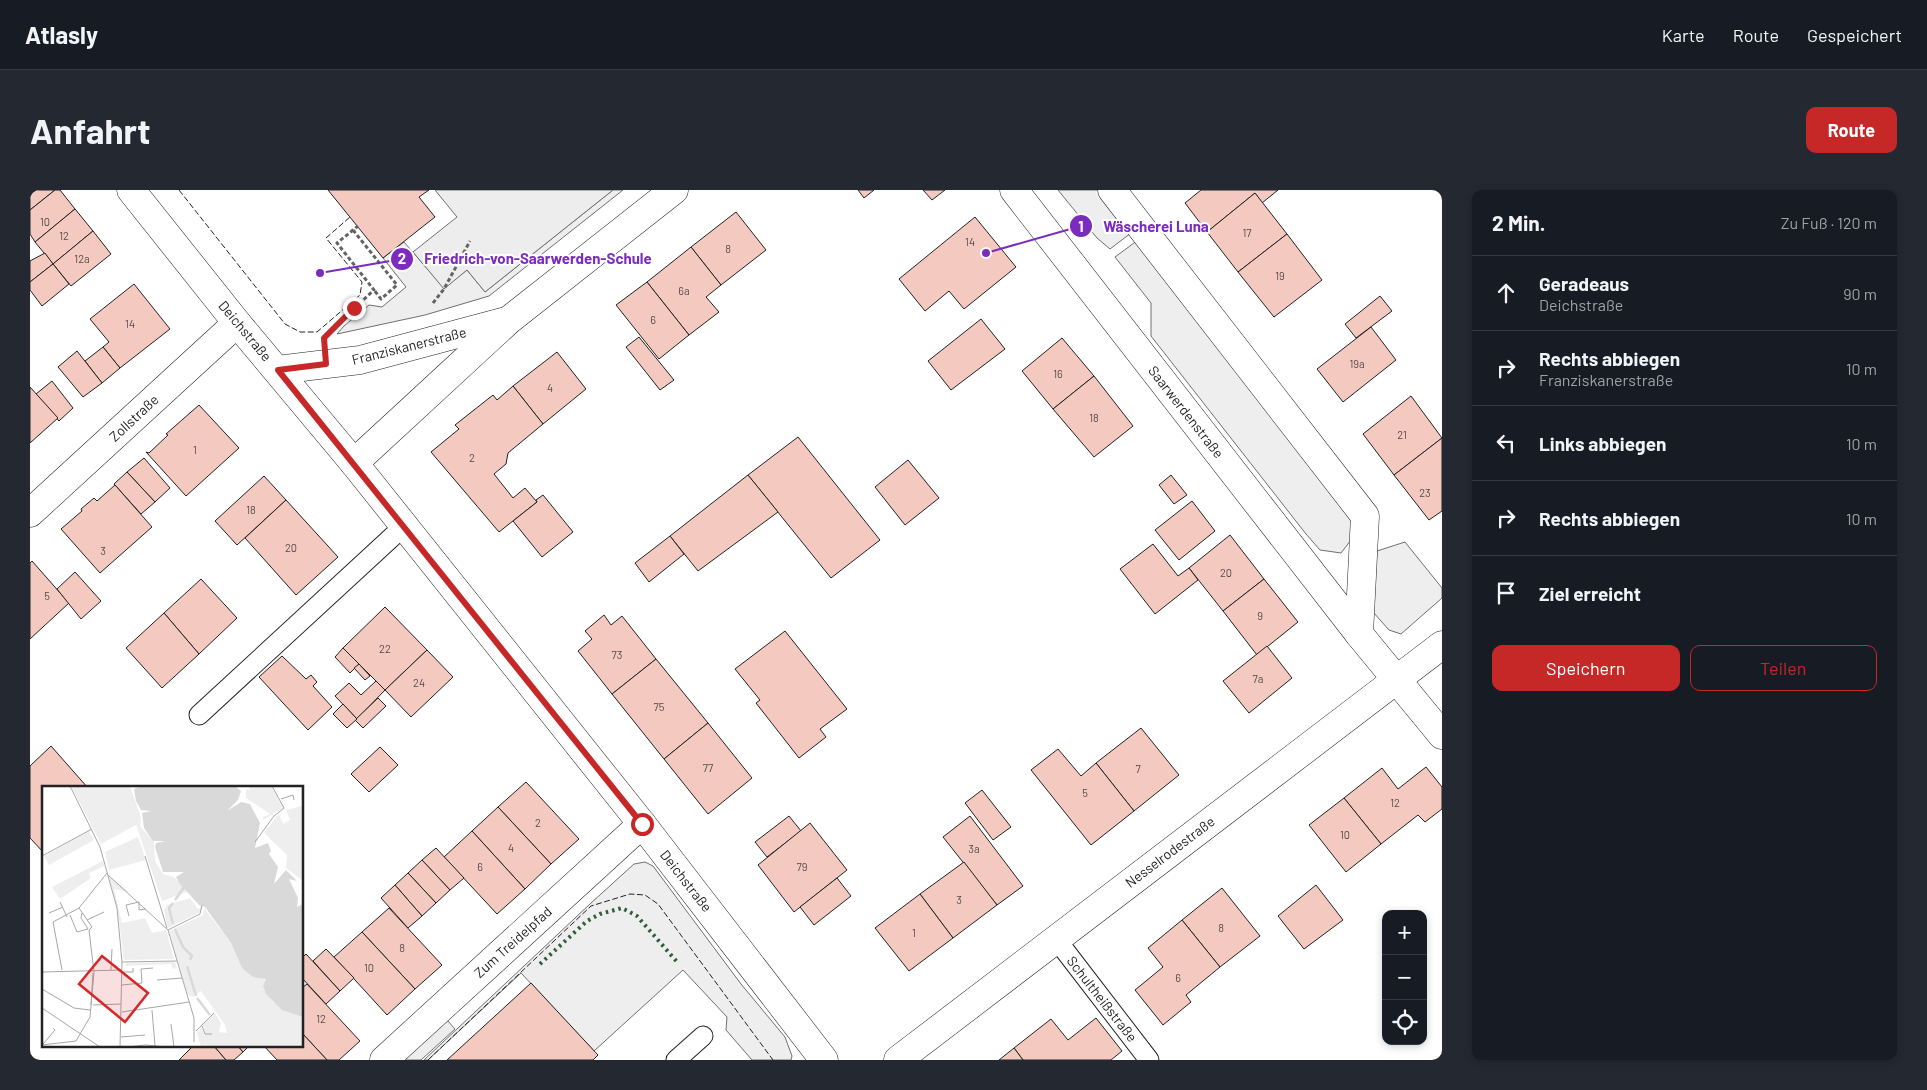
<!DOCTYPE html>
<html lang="de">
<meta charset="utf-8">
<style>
body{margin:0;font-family:Barlow,sans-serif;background:#242831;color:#f1f3f6}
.controls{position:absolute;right:15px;bottom:15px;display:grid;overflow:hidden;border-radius:10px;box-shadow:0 2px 8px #0003}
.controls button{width:45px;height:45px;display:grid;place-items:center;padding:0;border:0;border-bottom:1px solid #363941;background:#171b24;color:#f1f3f6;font:25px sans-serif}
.stop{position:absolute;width:15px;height:15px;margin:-11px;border:4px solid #c62828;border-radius:50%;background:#fff}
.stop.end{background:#c62828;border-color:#fff;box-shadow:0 1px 5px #0008}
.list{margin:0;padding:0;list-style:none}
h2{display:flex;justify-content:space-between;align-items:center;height:65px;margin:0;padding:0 20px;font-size:21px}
h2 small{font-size:16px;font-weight:400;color:#9ea1a6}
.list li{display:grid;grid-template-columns:32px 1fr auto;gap:15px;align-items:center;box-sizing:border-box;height:75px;padding:0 20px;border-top:1px solid #363941}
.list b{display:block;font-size:19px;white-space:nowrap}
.list p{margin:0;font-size:16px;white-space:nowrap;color:#9ea1a6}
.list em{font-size:16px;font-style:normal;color:#9ea1a6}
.actions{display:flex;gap:10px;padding:15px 20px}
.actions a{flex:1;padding:11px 0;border:1px solid #c62828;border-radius:10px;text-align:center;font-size:18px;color:#c62828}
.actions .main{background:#c62828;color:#fff}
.icon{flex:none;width:28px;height:28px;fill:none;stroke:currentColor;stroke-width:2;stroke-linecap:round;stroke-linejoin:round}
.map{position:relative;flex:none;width:1412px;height:870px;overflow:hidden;border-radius:10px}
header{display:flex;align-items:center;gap:30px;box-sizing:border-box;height:70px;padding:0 25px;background:#171b24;border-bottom:1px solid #363941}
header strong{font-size:24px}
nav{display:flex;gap:28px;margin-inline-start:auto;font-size:18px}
.intro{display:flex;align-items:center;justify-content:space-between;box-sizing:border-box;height:120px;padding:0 30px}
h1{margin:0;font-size:35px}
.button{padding:12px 22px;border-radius:10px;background:#c62828;color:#fff;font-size:18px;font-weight:700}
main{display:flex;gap:30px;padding:0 30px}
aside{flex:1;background:#171b24;border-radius:10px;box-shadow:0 2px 8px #0003}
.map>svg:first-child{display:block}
</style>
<header>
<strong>Atlasly</strong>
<nav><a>Karte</a><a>Route</a><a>Gespeichert</a></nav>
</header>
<div class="intro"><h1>Anfahrt</h1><a class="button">Route</a></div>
<main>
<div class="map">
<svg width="1412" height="870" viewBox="0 0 1412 870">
<rect width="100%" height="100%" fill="#fff"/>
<g fill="#eee" stroke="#6f6f6f">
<path d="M583,0h10l-134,106 -64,19 -88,19 7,-8 25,-21 13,2 24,-20 -23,-29 21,-16 40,46 23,-18 18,22z"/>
<path d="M1028,0h40l33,43 -21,16 -13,-11z"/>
<path d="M1108,50l213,274 3,22 -13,17 -21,-3 -14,-16 -155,-198v-33l-36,-46z"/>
<path d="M1375,352l37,46v10l-41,36 -12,-4 -16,-18 4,-61z"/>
<path d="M615,672l8,4 88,118 44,53 7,19 -1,4h-39l-26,-30 1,-13 -44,-47 -89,81 -73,-78 -93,87h-4l167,-157 43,-39z"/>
</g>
<g fill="#ededed" stroke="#6f6f6f">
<path d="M405,0h178l-128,102 -18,-22 -23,19 -31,-37 44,-35z"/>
<path d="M417,830l8,9 -34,31h-17z"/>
</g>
<g fill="#f3c9c0" stroke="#222">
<path d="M0,0h25l-25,20z"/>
<path d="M25,0h5l15,19 -40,33 -5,-8v-24z"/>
<path d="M298,0h101l-10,7 16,20 -52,41z"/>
<path d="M828,0h16l-10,8z"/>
<path d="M893,0h22l-13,10z"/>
<path d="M1171,0h77l-16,13 -7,-10 -48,39 -22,-29z"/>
<path d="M1225,3l32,41 -49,38 -31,-40z"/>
<path d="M45,19l18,22 -40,33 -18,-22z"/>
<path d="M706,22l30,38 -45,35 -30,-38z"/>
<path d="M945,27l41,50 -52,42 -15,-18 -24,20 -26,-32z"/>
<path d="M63,41l18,23 -40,32 -18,-22z"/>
<path d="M1257,44l35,46 -48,37 -36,-45z"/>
<path d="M661,57l30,38 -15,12 13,15 -30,23 -42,-53z"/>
<path d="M15,63l8,11 -23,18v-21z"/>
<path d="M23,74l16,20 -27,22 -12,-16v-8z"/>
<path d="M617,92l42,53 -30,24 -43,-54z"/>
<path d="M104,94l36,45 -50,39 -17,-21 6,-5 -19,-23z"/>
<path d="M1350,106l12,15 -36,27 -11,-14z"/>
<path d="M951,129l24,30 -54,41 -23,-29z"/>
<path d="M1341,137l25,33 -53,42 -26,-33z"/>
<path d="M609,147l35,43 -14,10 -34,-43z"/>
<path d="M1032,148l32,38 -41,33 -31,-38z"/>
<path d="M73,157l17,21 -18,15 -17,-22z"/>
<path d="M47,161l25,32 -19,14 -25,-30z"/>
<path d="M527,162l29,37 -43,35 -30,-38z"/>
<path d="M1064,186l39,50 -39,31 -41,-48z"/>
<path d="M22,191l21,27 -14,13 -23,-27z"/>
<path d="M483,196l30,38 -35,29 -2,11 -12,10 19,24 12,-10 12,14 -38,30 -68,-80 28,-23 -4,-4 38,-30 4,5z"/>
<path d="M0,197l28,31 -28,25z"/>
<path d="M1381,206l31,42 -48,37 -31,-41z"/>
<path d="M169,215l40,43 -53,48 -40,-44 3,1 19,-18 -2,-1z"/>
<path d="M768,247l82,103 -49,38 -83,-103z"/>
<path d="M1412,248v73l-13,9 -35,-45z"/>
<path d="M114,268l26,30 -15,14 -28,-30z"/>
<path d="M878,270l31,38 -34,27 -30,-38z"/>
<path d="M97,282l28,30 -14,12 -27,-30z"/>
<path d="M718,285l30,37 -80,59 -28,-35z"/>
<path d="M1141,285l16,20 -13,9 -15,-19z"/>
<path d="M234,286l22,24 -49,45 -22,-24z"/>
<path d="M85,295l37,42 -52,46 -39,-44 21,-18 -1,-2 13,-11 3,3z"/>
<path d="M513,305l30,37 -31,25 -29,-36 24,-19 -1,-2z"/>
<path d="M256,310l52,57 -42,38 -51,-57z"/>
<path d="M1162,311l23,30 -36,29 -24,-30z"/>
<path d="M1200,345l34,44 -41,32 -34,-43z"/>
<path d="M640,346l14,18 -35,28 -14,-19z"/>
<path d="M1123,354l25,32 11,-8 9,12 -43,34 -35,-45z"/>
<path d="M2,371l37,42 -39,36v-76z"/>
<path d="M45,382l26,29 -20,18 -24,-30z"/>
<path d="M171,389l36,39 -38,36 -35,-41z"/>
<path d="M1234,389l34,43 -41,33 -34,-44z"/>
<path d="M355,417l42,43 -42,40 -42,-42z"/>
<path d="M134,423l35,41 -37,34 -36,-40z"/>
<path d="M574,425l7,10 11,-9 34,43 -44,35 -34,-43 14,-12 -7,-8z"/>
<path d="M755,441l62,78 -27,20 6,8 -27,21 -43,-55 4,-3 -25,-31z"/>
<path d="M1237,456l25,32 -43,35 -26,-32z"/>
<path d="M313,458l16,16 -9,9 -15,-16z"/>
<path d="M397,460l26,27 -42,40 -26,-27z"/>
<path d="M252,466l24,23 5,-4 6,7 -4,4 19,21 -24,23 -49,-53z"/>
<path d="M626,469l52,64 -44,36 -52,-65z"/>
<path d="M329,474l11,12 -5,4 -11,-12z"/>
<path d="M346,491l9,9 -28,29 -22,-23 14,-13 12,12z"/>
<path d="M348,508l8,8 -23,22 -8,-8z"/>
<path d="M313,514l14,15 -10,9 -14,-14z"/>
<path d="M678,533l44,55 -44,36 -44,-55z"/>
<path d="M1111,538l38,47 -45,36 -38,-48z"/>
<path d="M21,556l37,42h-44v65l-14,-15v-72z"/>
<path d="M350,557l18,18 -29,27 -18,-18z"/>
<path d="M1028,559l23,27 15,-13 38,48 -43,34 -60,-75z"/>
<path d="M1396,577l16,20v22l-17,13 -7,-7 -37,29 -37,-46 38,-30 16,21z"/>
<path d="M496,592l53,57 -28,25 -53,-57z"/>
<path d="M952,600l29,37 -18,13 -28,-37z"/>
<path d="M1314,608l37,46 -35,28 -37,-47z"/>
<path d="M468,617l53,57 -26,25 -53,-58z"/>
<path d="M759,626l12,15 -34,26 -12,-15z"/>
<path d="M940,626l53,70 -26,19 -54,-68z"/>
<path d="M780,633l37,47 -53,42 -36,-47z"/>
<path d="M442,641l53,58 -28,25 -53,-57z"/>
<path d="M406,658l28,30 -14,12 -28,-30z"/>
<path d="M392,670l28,30 -14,13 -28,-30z"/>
<path d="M934,672l33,43 -44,33 -33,-44z"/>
<path d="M378,683l28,30 -14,13 -27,-31z"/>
<path d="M807,688l14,18 -37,29 -14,-18z"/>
<path d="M365,695l27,31 -14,12 -27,-30z"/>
<path d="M1286,695l27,35 -39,29 -26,-33z"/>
<path d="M1192,698l38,48 -40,31 -38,-47z"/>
<path d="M890,704l33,44 -44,33 -34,-43z"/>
<path d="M359,718l53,57 -27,24 -53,-57z"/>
<path d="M1152,730l38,47 -34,28 5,7 -28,23 -28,-35 28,-23 -15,-19z"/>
<path d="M332,742l53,57 -28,26 -53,-58z"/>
<path d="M296,759l28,29 -14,13 -27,-30z"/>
<path d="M276,764l34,37 -14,13 -24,-26v-20z"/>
<path d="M501,793l67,72 -5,5h-146z"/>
<path d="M277,794l53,57 -21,19h-12l-25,-27v-45z"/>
<path d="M1066,828l26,33 -11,9h-88l-9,-12 37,-29 17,21z"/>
<path d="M272,843l25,27h-50l-13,-14h38z"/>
<path d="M163,856h21l12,14h-47z"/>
<path d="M184,856h24l5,6 -9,8h-8z"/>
<path d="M208,856h11l-6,6z"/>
<path d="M984,858l9,12h-24z"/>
</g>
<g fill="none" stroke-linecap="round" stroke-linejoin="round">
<defs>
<g id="service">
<path d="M169,525l205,-189"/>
<path d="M1026,749l93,121"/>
<path d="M646,870l27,-24"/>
</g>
<g id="minor">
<path d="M101,0l106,133 117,140 288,361 182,236"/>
<path d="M984,0l345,444 83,101"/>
<path d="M1082,0l253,326 -6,118"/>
<path d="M247,180l83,-10 146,-39"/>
<path d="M324,273l155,-143 165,-130"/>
<path d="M0,323l207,-190"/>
<path d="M354,870l258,-236"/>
<path d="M868,870l544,-415"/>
</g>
</defs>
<use href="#service" stroke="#222" stroke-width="21"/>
<use href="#minor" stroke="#222" stroke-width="29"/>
<g stroke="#646464" stroke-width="3" stroke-dasharray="4 2.5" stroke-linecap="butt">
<path d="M323,40l44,55 -16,14 -7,-9"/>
<path d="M403,113l11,-14 26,-48"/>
<path d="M305,136l39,-36 -37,-47 21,-17"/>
</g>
<use href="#service" stroke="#fff" stroke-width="19"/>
<use href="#minor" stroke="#fff" stroke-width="28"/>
<path stroke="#2f5e38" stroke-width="4" stroke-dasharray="2.5 4" stroke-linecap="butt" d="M510,774l47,-43 13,-7 22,-6 15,8 41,47"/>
<g stroke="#222" stroke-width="1" stroke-dasharray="6 2.5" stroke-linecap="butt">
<path d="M149,0l106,134 15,8h17l43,-37 2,-13 -36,-44 24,-21"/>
<path d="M398,870l163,-154 39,-12 15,1 13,9 115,156"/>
</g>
</g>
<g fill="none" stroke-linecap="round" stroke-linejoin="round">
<path stroke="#c62828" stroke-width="6" d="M324,118l-30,30 2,26 -48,6 364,454"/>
</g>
<g text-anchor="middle" stroke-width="4" stroke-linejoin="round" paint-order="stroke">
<g font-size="11" fill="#564c4a">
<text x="15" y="36">10</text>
<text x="1217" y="47">17</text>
<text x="34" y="50">12</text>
<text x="940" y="56">14</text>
<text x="698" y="63">8</text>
<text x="52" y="73">12a</text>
<text x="1250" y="90">19</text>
<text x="654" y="105">6a</text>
<text x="623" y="134">6</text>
<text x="100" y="138">14</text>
<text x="1327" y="178">19a</text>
<text x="1028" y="188">16</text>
<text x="520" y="202">4</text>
<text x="1064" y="232">18</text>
<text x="1372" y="249">21</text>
<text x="165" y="264">1</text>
<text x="442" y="272">2</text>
<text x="1395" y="307">23</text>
<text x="221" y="324">18</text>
<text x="261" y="362">20</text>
<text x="73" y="365">3</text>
<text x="1196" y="387">20</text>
<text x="17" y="410">5</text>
<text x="1230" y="430">9</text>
<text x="355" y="463">22</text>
<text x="587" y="469">73</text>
<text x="1228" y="493">7a</text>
<text x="389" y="497">24</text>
<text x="629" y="521">75</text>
<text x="678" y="582">77</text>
<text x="1108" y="583">7</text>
<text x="1055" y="607">5</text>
<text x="1365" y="617">12</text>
<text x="508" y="637">2</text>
<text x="1315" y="649">10</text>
<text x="481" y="662">4</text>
<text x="944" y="663">3a</text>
<text x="450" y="681">6</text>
<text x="772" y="681">79</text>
<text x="929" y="714">3</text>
<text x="1191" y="742">8</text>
<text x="884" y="747">1</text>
<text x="372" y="762">8</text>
<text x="339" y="782">10</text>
<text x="1148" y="792">6</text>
<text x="291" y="833">12</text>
</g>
<g font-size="14" fill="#222" stroke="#fff">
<text transform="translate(215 141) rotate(50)" y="5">Deichstraße</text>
<text transform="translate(379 156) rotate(-14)" y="5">Franziskanerstraße</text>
<text transform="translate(1156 222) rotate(52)" y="5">Saarwerdenstraße</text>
<text transform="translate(104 228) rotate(-43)" y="5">Zollstraße</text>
<text transform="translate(1140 662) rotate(-37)" y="5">Nesselrodestraße</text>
<text transform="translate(656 691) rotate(52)" y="5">Deichstraße</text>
<text transform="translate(483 752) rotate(-42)" y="5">Zum Treidelpfad</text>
<text transform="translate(1072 809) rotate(52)" y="5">Schultheißstraße</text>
</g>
</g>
<g transform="translate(12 596)">
<rect width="261" height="261" fill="#fff"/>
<path d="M29,0h59l11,32 -1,8 14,16 1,19 8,13 11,3 13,15 -25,9 -26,-76 -35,19zM207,0h22l12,22 -20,12v-3l7,-3 -24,-16v-9l4,1zM259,0h2v95l-17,-13 1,-13 -23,-22 15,-19 4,10 7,-4 -4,-10 16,-4zM47,45l5,9 -45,25 -5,-9zM96,51l8,23 -37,10 -4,-18zM61,75l1,5 -15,7 2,5 -31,21 -8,-12zM67,90l20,16 -15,-3 8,34 23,-5 7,15 14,-3 8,29 -50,1 -6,-47zM148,112l8,11 3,-2v5l-33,16 -4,-18 3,-5zM162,122l27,35 11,25 24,11 -3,7 10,16 30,15v30h-97l-2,-5 1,5h-4l-4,-14 4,-5 4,8 -2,-11 7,-8 5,-4 6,10 -2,9 8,1 -2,-8 -24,-34 -8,6 -6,-3 -18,-63 34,-16zM133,176l2,6 -4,1 -2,-5 -46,2 -1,4 5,1h-5l-1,-1 3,-7z" fill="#eee"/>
<path d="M99,0h94l6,5 -3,9 -11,11 14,-9 9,2 10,19 -5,25 13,-5 3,8 -2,3 9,13 -4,17 12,-14 11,11 -8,-2 9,19 -1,9 6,-3v113l-21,-7 -16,-16 -3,-8 3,-7 -13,-2 -11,-9 -11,-25 -26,-36 -6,-2 -20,-22 -3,-6 8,-5h-21l-8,-25 1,-4 9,-2h-12l-9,-13 -2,-15 9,-2 -10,-1 -5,-9 -2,-12z" fill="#d9d9d9"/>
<path fill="none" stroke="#d9d9d9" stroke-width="2.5" d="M133,114l10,-14M131,117l-4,5 4,16M160,118l53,-61M133,143l8,18 9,9 -2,4M145,180l9,30M155,212l13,17"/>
<path fill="none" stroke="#a7a7a7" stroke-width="1" d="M28,0l30,61 17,61 5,54 -2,85M239,13l12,-4 1,5M213,56l19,-26 10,-8 -12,-22M0,70l50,-27M103,70l22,72M66,89l60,55 26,88v24M18,116l7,15M97,116v8l7,-1M7,127l14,-6M40,127l-1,5 7,11M28,129l7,17 11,-3M87,130l-3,-11 13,-3M45,134l17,-8M126,144l32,-16 2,-9M80,176l55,-1M20,184l-9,-48 26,-14 28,-35M69,184l1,-21M0,186l80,-2M80,186h11v-4M115,194l25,-2M80,199l20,-2 -1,-14 12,-1M0,203l32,19 16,2M49,219l2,-32M51,219l28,-1M0,222l58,39M110,224l3,36M80,226l67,-10M129,238l3,23M160,240l3,8h7M154,245l18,-18M79,251l24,-2M34,255l14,-24 4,-45 -5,-42 3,-3 -13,-19M1,258l12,-14 -2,-2M0,259l34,-4M85,261l19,-2 21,2"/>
<path fill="#d62828" fill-opacity="0.15" stroke="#d62828" stroke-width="2.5" d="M60,170l46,37 -23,29 -46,-38z"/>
<rect width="261" height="261" fill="none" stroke="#222" stroke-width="2.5"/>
</g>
<path fill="none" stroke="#7b2cbf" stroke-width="2" d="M956 63L1051 36M290 83L372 69"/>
<g fill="#7b2cbf" stroke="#fff" stroke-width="2">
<circle cx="956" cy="63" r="5"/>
<circle cx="290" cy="83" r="5"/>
<circle cx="1051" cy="36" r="12"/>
<circle cx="372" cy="69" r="12"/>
</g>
<g font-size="15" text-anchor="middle" font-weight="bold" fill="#fff">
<text x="1051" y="42">1</text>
<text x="372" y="74">2</text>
</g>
<g font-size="15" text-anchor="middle" font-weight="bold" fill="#7b2cbf" stroke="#fff" stroke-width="4" stroke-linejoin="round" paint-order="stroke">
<text x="1126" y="42">Wäscherei Luna</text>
<text x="508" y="74">Friedrich-von-Saarwerden-Schule</text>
</g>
</svg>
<div class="controls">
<button>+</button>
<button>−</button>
<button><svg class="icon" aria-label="locate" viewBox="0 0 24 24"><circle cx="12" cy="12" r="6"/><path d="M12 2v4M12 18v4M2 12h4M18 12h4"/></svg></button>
</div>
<div class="stop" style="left:612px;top:634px"></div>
<div class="stop end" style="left:324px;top:118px"></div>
</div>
<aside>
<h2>2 Min.<small>Zu Fuß · 120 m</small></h2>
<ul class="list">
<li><svg class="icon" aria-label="ahead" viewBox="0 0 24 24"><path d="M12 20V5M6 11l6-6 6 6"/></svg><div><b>Geradeaus</b><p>Deichstraße</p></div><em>90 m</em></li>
<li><svg class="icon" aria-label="right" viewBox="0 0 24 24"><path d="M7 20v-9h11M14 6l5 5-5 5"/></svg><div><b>Rechts abbiegen</b><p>Franziskanerstraße</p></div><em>10 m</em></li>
<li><svg class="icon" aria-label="left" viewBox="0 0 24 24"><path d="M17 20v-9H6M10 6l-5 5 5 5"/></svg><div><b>Links abbiegen</b></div><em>10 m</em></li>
<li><svg class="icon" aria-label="right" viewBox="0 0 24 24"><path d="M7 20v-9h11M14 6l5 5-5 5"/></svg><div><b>Rechts abbiegen</b></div><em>10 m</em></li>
<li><svg class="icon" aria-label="arrive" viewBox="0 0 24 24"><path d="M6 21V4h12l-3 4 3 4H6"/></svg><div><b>Ziel erreicht</b></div></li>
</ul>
<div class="actions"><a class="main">Speichern</a><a>Teilen</a></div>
</aside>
</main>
